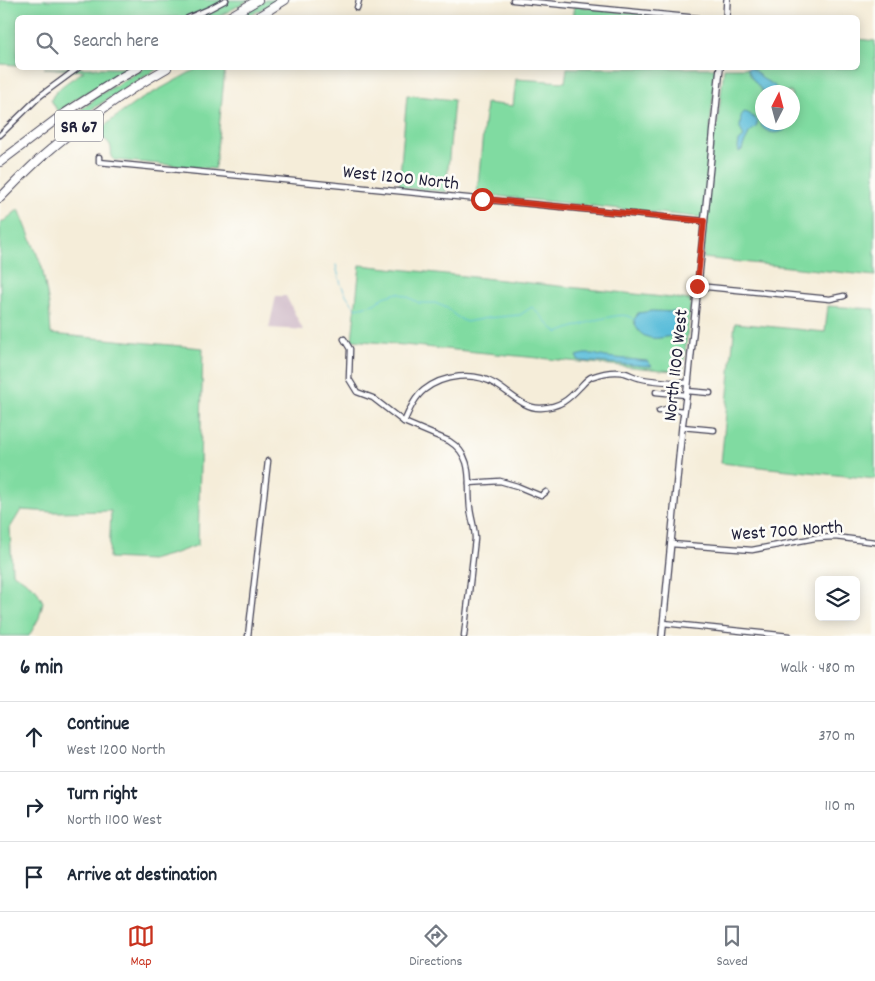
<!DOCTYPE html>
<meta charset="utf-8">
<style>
body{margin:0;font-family:Dekko,sans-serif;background:#f6f6f7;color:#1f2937}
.controls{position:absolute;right:15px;bottom:15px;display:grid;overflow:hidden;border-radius:8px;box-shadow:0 2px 12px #0003}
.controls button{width:45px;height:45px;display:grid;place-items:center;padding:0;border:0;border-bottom:1px solid #e0e1e3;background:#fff;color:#1f2937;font:25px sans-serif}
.compass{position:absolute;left:755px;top:85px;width:45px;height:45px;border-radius:50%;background:#fff;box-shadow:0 2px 12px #0003;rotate:6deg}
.stop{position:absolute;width:15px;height:15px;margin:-11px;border:4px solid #c8321e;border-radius:50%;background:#fff}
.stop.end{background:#c8321e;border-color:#fff;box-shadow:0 1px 5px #0008}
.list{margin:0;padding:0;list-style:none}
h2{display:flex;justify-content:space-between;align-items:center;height:65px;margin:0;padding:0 20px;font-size:21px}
h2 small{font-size:16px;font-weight:400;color:#747a83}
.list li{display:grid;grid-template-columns:32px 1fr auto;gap:15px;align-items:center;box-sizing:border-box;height:70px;padding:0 20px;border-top:1px solid #e0e1e3}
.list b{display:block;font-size:19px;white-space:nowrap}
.list p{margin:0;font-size:16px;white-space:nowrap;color:#747a83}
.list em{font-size:16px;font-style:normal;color:#747a83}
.icon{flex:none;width:28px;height:28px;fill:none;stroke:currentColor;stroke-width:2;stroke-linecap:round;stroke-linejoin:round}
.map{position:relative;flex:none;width:875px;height:636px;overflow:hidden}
.search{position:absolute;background:#fff;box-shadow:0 2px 12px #0003;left:15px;right:15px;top:15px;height:55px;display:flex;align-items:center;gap:12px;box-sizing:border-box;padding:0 18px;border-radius:8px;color:#747a83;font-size:19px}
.sheet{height:275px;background:#fff}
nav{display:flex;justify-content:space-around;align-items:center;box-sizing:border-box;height:70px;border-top:1px solid #e0e1e3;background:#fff;font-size:14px;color:#747a83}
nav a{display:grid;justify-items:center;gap:2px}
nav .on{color:#c8321e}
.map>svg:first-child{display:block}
</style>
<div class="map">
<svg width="875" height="636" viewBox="0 0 875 636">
<rect width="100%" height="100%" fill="#fdfcf7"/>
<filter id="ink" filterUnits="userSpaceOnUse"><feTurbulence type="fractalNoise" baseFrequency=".02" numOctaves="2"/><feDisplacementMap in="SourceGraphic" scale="10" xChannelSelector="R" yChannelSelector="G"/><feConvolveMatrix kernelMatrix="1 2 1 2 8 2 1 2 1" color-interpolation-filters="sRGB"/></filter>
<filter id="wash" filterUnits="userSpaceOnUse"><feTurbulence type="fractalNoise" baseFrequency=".0096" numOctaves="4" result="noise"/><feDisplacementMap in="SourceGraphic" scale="20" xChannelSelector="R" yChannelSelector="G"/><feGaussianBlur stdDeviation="1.12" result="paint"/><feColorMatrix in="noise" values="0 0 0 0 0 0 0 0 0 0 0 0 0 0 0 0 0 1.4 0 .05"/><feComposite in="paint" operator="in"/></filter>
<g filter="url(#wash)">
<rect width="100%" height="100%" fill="#f5edd9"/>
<path fill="#d1bdca" d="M276,296h10l17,34 -34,-2z"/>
<g fill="#80dba1" stroke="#517e6e" fill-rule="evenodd">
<path d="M0,0h249l-31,17 -200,1 -1,47 -17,-1z"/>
<path d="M266,0h12l-30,17 -13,1z"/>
<path d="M575,6l108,12h-110z"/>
<path d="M858,39l17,2v235l-172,-18 4,-40 -230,-24 9,-91 27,3 3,-27 49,3 2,-14h149l-6,60 7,1 7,-61h134zM762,92h30v30h-30z"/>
<path d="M44,68h84l-52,31 -18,13 -7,-12c5,-13 22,-21 33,-29z"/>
<path d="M145,68h14l-72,44 -18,13 -3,-4 28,-21v-2z"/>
<path d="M198,68h27l-10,101 -101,-9 -3,-3c2,-14 -4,-19 -17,-20l-1,-1 20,-17 25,-18z"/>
<path d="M407,95l47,5 -8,92 -47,-5z"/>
<path d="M19,209l23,58 7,38 2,29 152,14 -5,197 -22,8 -25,7 -42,-2 2,-47 -57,1 -33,-2 -11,18 2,44 24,17 7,13 -4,16 -10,18h-29v-412z"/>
<path d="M360,265l331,35 -8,72 -331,-32z"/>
<path d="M828,306l47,3v170l-154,-16 14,-140 90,9z"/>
</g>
<g fill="#5cbeda" stroke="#3f708a">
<path d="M747,68h4l9,7 3,4 11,6 5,7h-16l-11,-14z"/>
<path d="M744,112l4,1 10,8 -2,6 -7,6c-1,6 -6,10 -7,17l-3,2 -1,-4 1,-7 5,-4 -4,-9 1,-12z"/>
<path d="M762,120v2l11,1h8l3,3 1,4c-8,4 -16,4 -23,-3l-1,-4z"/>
<path d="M652,311l25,1 3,4c0,5 0,12 -3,16 -3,3 -8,5 -12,5 -15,4 -28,-1 -31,-17l4,-7z"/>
<path d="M584,354h9l13,3 41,4 5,5h-5l-65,-5 -4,-1 -2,-4z"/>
</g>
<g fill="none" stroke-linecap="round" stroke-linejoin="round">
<path stroke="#5cbeda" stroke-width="1" d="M336,265c4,19 7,28 20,43l18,-4 10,-7 13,-4 11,4 11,6h16l12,5 10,9 9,5 21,-4 33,-3 12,-8c10,8 16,19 26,26 11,-5 59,-21 69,-17 3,0 5,2 7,4"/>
</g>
</g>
<g filter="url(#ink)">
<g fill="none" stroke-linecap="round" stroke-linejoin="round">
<defs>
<g id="minor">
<path d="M513,0l185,18"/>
<path d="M357,8l2,-8"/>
<path d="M188,18l21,-9 17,-9"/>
<path d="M0,135l40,-39 38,-28"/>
<path d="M99,157v5l605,59"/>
<path d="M697,286l133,13 14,-3"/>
<path d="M344,339l6,10 -1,30 8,13 16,6 31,24 45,19c26,16 18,41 21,67 1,10 5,20 5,31l-11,97"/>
<path d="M687,391l23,2"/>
<path d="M656,392l30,3"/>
<path d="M659,411l7,-2 18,2"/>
<path d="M404,422c5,-11 10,-24 20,-32 19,-15 50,-19 71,-6 14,8 29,25 46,24 19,-1 27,-8 39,-21 3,-3 7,-8 11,-10 11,-4 22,-7 34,-4 4,1 9,4 14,5 14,4 34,4 49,5"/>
<path d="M682,427l32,3"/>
<path d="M469,483l31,-2 17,5 24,10 5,-4"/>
<path d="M671,544l81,6 63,-12 20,-1 40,5"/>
<path d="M663,623l126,13"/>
<path d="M248,636l20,-175"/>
</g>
<g id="tertiary">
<path d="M726,18l1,-18"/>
<path d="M662,636l20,-209 6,-44 32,-315"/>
</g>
<g id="motorway">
<path d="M227,18l31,-18"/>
<path d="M256,18l29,-18"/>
<path d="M0,162l62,-47 56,-36 20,-11"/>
<path d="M0,198c15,-15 29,-30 44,-43 38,-33 79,-62 123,-87"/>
</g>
</defs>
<use href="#minor" stroke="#424053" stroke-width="7"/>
<use href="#tertiary" stroke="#424053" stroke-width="8"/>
<use href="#motorway" stroke="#424053" stroke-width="10"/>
<use href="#minor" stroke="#fff" stroke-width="4.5"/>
<use href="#tertiary" stroke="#fff" stroke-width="5.5"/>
<use href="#motorway" stroke="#fff" stroke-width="8"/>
</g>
</g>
<g fill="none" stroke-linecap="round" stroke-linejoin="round" filter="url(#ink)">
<path stroke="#c8321e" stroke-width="6" d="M482,199l222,22 -7,65"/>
</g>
<g text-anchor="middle" stroke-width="5" stroke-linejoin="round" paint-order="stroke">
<rect fill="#fdfcf7" stroke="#646373" stroke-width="1" x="55" y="110.5" width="48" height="31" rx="4"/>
<g font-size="18" font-weight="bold" fill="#22223b">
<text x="79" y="132">SR 67</text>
</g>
<g font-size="19" fill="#22223b" stroke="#fdfcf7">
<text transform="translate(401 176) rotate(6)" y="7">West 1200 North</text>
<text transform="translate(674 365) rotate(-84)" y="7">North 1100 West</text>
<text transform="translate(787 529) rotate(-4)" y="7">West 700 North</text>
</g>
</g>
</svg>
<div class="controls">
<button><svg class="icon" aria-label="layers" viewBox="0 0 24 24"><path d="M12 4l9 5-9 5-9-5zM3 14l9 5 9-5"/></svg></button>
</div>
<svg class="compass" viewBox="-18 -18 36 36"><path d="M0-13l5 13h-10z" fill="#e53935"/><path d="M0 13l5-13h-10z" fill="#747a83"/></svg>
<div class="stop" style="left:482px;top:199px"></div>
<div class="stop end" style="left:697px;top:286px"></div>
<div class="search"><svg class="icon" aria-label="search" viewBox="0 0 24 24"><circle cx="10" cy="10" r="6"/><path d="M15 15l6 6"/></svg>Search here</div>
</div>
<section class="sheet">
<h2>6 min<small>Walk · 480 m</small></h2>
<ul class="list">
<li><svg class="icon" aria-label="ahead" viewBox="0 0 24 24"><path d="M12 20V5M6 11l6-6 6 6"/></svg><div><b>Continue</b><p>West 1200 North</p></div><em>370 m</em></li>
<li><svg class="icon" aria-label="right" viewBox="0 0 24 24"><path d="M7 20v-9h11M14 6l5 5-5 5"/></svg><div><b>Turn right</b><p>North 1100 West</p></div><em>110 m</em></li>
<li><svg class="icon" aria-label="arrive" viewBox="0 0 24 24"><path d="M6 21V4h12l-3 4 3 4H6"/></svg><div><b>Arrive at destination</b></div></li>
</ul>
</section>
<nav>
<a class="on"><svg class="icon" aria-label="map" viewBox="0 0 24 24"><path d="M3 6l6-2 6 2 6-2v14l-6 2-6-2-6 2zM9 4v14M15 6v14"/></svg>Map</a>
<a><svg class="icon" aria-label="directions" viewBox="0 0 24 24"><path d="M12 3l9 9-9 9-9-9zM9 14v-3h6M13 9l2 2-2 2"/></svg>Directions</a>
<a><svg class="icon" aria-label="saved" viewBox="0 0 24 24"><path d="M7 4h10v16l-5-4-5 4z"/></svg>Saved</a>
</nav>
